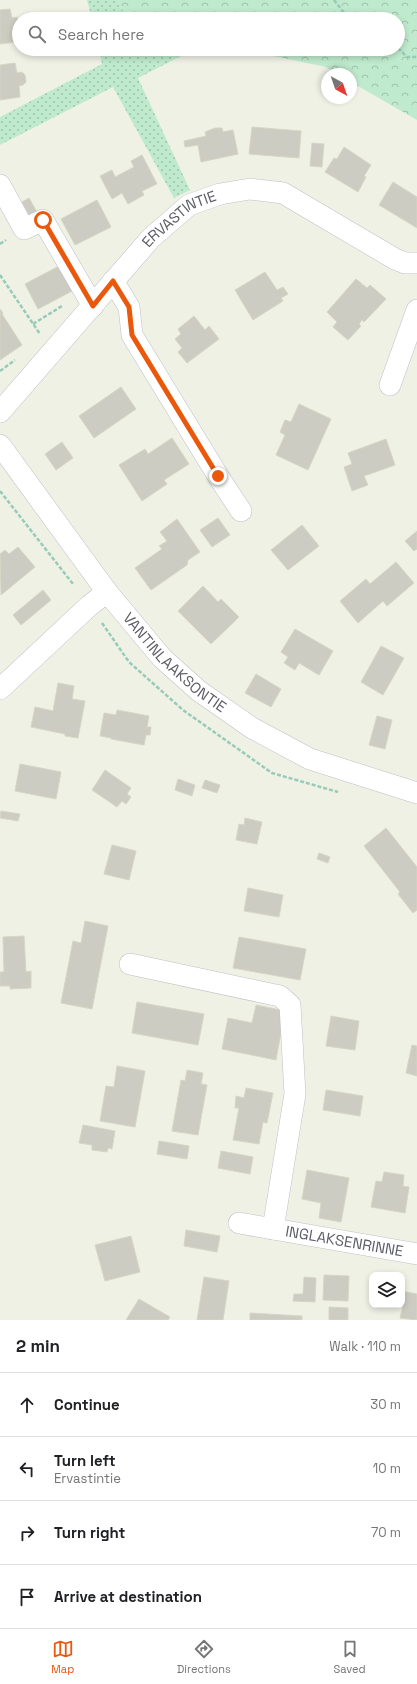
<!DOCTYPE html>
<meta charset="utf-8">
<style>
body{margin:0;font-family:"Space Grotesk",sans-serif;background:#f6f6f6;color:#202124}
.controls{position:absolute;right:12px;bottom:12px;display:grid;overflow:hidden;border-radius:8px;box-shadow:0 2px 6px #0003}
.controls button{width:36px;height:36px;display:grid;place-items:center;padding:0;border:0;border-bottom:1px solid #e0e0e0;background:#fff;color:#202124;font:20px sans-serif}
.compass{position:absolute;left:321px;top:68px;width:36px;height:36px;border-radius:50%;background:#fff;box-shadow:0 2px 6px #0003;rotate:140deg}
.stop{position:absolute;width:12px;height:12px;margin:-9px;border:3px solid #ea580c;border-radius:50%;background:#fff}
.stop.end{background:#ea580c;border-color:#fff;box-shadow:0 1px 4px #0008}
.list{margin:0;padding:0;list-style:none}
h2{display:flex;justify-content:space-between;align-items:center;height:52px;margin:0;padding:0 16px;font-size:17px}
h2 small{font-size:13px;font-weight:400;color:#757577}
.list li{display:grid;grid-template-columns:26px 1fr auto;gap:12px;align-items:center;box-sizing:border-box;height:64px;padding:0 16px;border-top:1px solid #e0e0e0}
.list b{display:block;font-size:15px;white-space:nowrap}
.list p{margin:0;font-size:13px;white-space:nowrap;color:#757577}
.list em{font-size:13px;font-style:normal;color:#757577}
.icon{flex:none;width:22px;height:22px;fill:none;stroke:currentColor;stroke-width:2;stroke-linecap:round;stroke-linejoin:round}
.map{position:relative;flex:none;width:417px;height:1320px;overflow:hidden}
.search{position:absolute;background:#fff;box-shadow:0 2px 6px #0003;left:12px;right:12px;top:12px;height:44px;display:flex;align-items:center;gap:10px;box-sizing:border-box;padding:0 14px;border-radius:22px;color:#757577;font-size:15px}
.sheet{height:308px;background:#fff}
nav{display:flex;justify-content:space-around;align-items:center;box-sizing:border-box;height:56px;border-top:1px solid #e0e0e0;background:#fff;font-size:11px;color:#757577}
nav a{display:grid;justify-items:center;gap:2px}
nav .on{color:#ea580c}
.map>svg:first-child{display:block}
</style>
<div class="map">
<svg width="417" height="1320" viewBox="0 0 417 1320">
<defs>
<pattern id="grass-dots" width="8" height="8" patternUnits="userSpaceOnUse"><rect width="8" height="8" fill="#bfeacd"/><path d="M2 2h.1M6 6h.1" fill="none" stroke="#9ec1aa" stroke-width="1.8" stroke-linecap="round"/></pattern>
<pattern id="forest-crowns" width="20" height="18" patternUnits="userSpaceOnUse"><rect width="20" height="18" fill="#bfeacd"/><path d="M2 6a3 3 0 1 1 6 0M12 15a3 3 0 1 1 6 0" fill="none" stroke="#9ec1aa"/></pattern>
</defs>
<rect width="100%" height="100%" fill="#eff1e5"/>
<g fill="url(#grass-dots)">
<path d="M87,0h31l4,10 44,9h-74z"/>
<path d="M99,49h96l-57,29 52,112 -16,8 -61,-111 -113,58v-28l102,-53z"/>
</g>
<path fill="url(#forest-crowns)" d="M118,0h299v120l-66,-38v-8h-14l-11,-7 -86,-18h158v-30h-232l-44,-9z"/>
<g fill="#ccccc2" stroke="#d6d6c3">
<path d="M10,9l2,9 5,-1 2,13v2h-4l1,10 -16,2v-34z"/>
<path d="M15,63l2,10 5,-1 3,3 1,7 -3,3 -4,1 1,11 -20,3v-35z"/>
<path d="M252,127l49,4 -2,27 -50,-4z"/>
<path d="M215,128h7l1,4 10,-2 5,24 -37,8 -3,-17 -13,2 -1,-6 22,-5 -1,-4z"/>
<path d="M312,143l12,1 -2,23 -12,-1z"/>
<path d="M344,147l27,18 -7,11 2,1 -8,15 -33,-20 9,-14 3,1z"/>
<path d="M142,155l15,29 -15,7 2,4 -16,9 -6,-11 -10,6 -12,-23 12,-6 3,7 19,-10 -3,-6z"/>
<path d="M393,182l24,15v31l-38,-23z"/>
<path d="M29,198l8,14 -8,4 -7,-14z"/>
<path d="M97,200l14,27 -36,18 -14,-26z"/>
<path d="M61,265l13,25 -36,19 -13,-25z"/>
<path d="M265,272l12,18 6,-3 5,7 -7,4 2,3 -30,19 -18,-30z"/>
<path d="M356,279l11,9 3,-3 16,14 -22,23 -2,-2 -3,4 2,2 -13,14 -15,-13 4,-5 -10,-10z"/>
<path d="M0,309l3,4 -1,1 20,31 -22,15z"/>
<path d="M194,316l11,14 4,-4 10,13 -32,24 -9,-11 4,-4 -7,-9 6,-5 -3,-5z"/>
<path d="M121,387l15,22 -42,29 -15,-22z"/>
<path d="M299,404l32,15 -23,51 -32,-15 9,-20 -5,-3 5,-12 6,2z"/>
<path d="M172,438l17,26 -25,16 3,4 -25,17 -23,-36 26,-16 3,5z"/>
<path d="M386,439l9,26 -31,11 4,9 -16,6 -8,-24 8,-3 -4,-11z"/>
<path d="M62,442l11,16 -17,12 -11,-16z"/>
<path d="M218,518l12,17 -18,12 -12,-17z"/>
<path d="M177,519l23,33 -12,8 -1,5 -36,25 -16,-22 27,-19 -3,-3 8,-5 -7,-9z"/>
<path d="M302,525l17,21 -31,24 -17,-20z"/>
<path d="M417,531v18l-3,2 -9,-10z"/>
<path d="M18,547l17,20 -34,28 -1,-41 5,-4 4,4z"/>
<path d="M396,562l18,21 -27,23 -4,-5 -25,22 -18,-22 26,-22 4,5z"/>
<path d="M203,586l15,16 3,-3 18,18 -28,27 -33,-33z"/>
<path d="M43,590l8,10 -30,25 -8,-10z"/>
<path d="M295,629l38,22 -14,24 -20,-12 -4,7 -11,-7 4,-6 -7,-5z"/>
<path d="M381,646l23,12 -21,37 -22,-13z"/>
<path d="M256,674l25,15 -10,18 -26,-14z"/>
<path d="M58,683l16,3 -2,13 13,2 -7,37 -13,-2v-2l-34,-7 4,-20 18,4z"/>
<path d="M117,710l32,6 -2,11h4l-1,8h-4l-2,10 -33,-6v-1l-11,-2 4,-23 12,2z"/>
<path d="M377,716l15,4 -7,29 -16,-4z"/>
<path d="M20,764l41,8 -5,27 -41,-8z"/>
<path d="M105,770l26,18 -4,6 4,3 -5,7 -4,-3 -5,6 -25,-17z"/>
<path d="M178,779l17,6 -3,11 -17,-6z"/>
<path d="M205,780l15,5 -3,8 -15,-5z"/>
<path d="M1,811l19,3 -2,7 -18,-3z"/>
<path d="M245,818l17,4 -5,22 -21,-4 3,-16 5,1z"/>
<path d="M386,828l31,39v43l-4,3 -15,-19 2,-2 -36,-46z"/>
<path d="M112,845l24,6 -7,29 -25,-6z"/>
<path d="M319,853l11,4 -2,6 -11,-4z"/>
<path d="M248,888l35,7 -4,22 -35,-6z"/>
<path d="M85,921l23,5 -16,83 -31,-6 12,-62 8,2z"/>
<path d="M24,936l2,36 5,-1v17l-21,1v-3h-10v-14h4l-1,-35z"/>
<path d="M239,937l67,12 -6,31 -67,-12z"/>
<path d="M137,1002l67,12 -6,31 -66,-12z"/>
<path d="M256,1005l29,6 -9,49 -54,-11 6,-31 24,5z"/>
<path d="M331,1016l28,5 -4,29 -29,-4z"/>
<path d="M412,1045l5,1v30l-11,-3z"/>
<path d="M117,1066l28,5 -10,56 -35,-6 6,-35 8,1z"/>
<path d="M187,1070l16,3 -2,11 6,1 -9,50 -26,-4 9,-51 4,1z"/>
<path d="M246,1088l27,5 -6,30 -4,-1 -4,22 -26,-4 6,-32h-4l1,-12 8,2z"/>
<path d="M326,1090l37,6 -3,20 -37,-6z"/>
<path d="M83,1125l32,6 -3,18 -4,-1 -1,4 -15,-2v-5l-13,-2z"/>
<path d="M159,1141l30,5 -2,13 -30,-5z"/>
<path d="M221,1151l32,6 -3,17 -32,-6z"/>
<path d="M307,1170l42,8 -8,44 -22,-4 2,-15 -19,-4z"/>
<path d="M384,1172l20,3 -1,11 6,1 -4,26 -34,-6 5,-26 6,1z"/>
<path d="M186,1230l34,6 -3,16 -33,-6z"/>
<path d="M131,1236l9,36 -35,9 -10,-36z"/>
<path d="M324,1275l25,1 -1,25 -25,-1z"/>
<path d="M204,1277l25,4 -6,39h-26z"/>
<path d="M304,1277l12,1 -1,24 -22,-1 1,-7h9z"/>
<path d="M402,1291l15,3v26l-17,-2 3,-12z"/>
<path d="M139,1299l31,18 -2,3h-42z"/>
<path d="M329,1307l19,1v12h-19z"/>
<path d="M250,1313l52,3v4h-52z"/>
</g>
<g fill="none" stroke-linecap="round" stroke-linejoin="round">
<defs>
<g id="minor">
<path d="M0,185l24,44 19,-9 50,86"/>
<path d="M113,281l16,26 3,28 86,141 23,35"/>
<path d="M390,385l27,-75"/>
<path id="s1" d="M0,412l151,-174 38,-33 31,-11 30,-5 33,4 112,66 10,4h12"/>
<path id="s2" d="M0,445l107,147 55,66 37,33 53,37 58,31 107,34"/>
<path d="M0,689l89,-83 18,-14"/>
<path d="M130,964l150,32 10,9 5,89 -22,135"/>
<path id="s3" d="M239,1223l178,31"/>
</g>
</defs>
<use href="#minor" stroke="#bfc0c7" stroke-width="22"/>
<g stroke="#97cbb8" stroke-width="2.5" stroke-dasharray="4 2" stroke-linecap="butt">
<path d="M334,0l15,19"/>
<path d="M398,48l9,9h10"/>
<path d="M0,244l6,-4"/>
<path d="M0,275l40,59"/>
<path d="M33,324l29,-18"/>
<path d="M0,371l15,-11"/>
<path d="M0,491l73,93"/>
<path d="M102,623l27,39 54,48 89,63 66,19"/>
</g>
<use href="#minor" stroke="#fff" stroke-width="21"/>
</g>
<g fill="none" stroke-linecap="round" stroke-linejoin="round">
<path stroke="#ea580c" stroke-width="5" d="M43,220l50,86 20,-25 16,26 3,28 86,141"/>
</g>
<g text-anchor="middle" stroke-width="3" stroke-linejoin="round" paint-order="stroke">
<g font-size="15" fill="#5d5e67" stroke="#fff">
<text dy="5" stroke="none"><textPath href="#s1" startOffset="265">ERVASTINTIE</textPath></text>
<text dy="5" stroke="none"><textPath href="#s2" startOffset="280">VANTINLAAKSONTIE</textPath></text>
<text dy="5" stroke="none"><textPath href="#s3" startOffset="107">INGLAKSENRINNE</textPath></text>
</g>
</g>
</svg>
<div class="controls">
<button><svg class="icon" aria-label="layers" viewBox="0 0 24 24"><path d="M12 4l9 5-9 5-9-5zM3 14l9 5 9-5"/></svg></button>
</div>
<svg class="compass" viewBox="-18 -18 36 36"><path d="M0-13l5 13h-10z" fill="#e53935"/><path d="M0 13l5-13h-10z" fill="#757577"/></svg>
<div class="stop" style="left:43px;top:220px"></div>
<div class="stop end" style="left:218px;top:476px"></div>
<div class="search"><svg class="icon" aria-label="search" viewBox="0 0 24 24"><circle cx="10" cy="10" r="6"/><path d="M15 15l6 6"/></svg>Search here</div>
</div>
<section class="sheet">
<h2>2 min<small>Walk · 110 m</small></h2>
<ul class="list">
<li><svg class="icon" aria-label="ahead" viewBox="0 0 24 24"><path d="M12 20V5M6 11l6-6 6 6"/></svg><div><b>Continue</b></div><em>30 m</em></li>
<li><svg class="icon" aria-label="left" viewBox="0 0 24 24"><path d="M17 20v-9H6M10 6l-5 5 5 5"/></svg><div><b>Turn left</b><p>Ervastintie</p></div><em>10 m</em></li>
<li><svg class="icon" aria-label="right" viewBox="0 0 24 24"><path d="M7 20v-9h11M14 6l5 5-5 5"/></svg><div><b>Turn right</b></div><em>70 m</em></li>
<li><svg class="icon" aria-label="arrive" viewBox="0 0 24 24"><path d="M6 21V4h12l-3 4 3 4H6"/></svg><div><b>Arrive at destination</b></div></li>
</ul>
</section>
<nav>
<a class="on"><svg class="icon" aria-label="map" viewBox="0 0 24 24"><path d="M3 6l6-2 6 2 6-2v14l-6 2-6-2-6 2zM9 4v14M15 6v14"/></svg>Map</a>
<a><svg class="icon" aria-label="directions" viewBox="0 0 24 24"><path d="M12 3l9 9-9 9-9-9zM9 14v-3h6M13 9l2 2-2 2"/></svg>Directions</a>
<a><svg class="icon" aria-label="saved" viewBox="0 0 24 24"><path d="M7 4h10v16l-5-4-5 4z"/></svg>Saved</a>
</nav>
